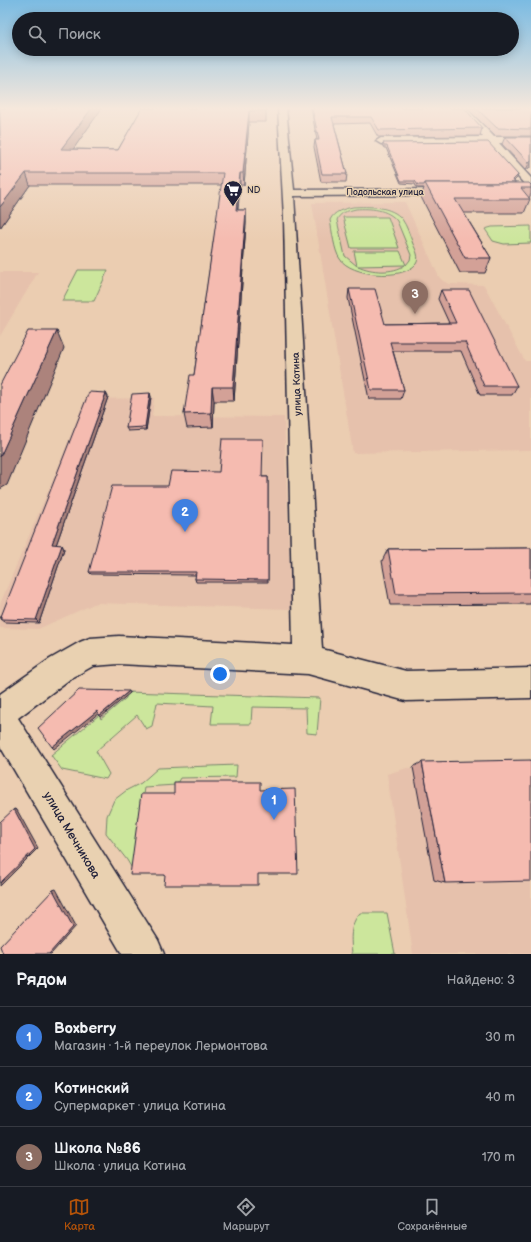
<!DOCTYPE html>
<html lang="ru">
<meta charset="utf-8">
<style>
body{margin:0;font-family:"Balsamiq Sans",sans-serif;background:#242831;color:#f1f3f6}
.you{position:absolute;left:220px;top:674px;width:14px;height:14px;margin:-10px;border:3px solid #fff;border-radius:50%;background:#1a73e8;box-shadow:0 0 0 6px #1a73e833}
.badge{display:grid;place-items:center;width:26px;height:26px;border-radius:50%;background:#b45309;color:#fff;font-size:13px;font-weight:700}
.pin{position:absolute;translate:-50% -33px;filter:drop-shadow(0 1px 2px #0008)}
.pin::after{content:'';position:absolute;top:21px;width:14px;height:12px;background:inherit;clip-path:polygon(0 0,100% 0,50% 100%)}
.list{margin:0;padding:0;list-style:none}
h2{display:flex;justify-content:space-between;align-items:center;height:52px;margin:0;padding:0 16px;font-size:17px}
h2 small{font-size:13px;font-weight:400;color:#9ea1a6}
.list li{display:grid;grid-template-columns:26px 1fr auto;gap:12px;align-items:center;box-sizing:border-box;height:60px;padding:0 16px;border-top:1px solid #363941}
.list b{display:block;font-size:15px;white-space:nowrap}
.list p{margin:0;font-size:13px;white-space:nowrap;color:#9ea1a6}
.list em{font-size:13px;font-style:normal;color:#9ea1a6}
.icon{flex:none;width:22px;height:22px;fill:none;stroke:currentColor;stroke-width:2;stroke-linecap:round;stroke-linejoin:round}
.map{position:relative;flex:none;width:531px;height:954px;overflow:hidden}
.search{position:absolute;background:#171b24;box-shadow:0 2px 10px #0003;left:12px;right:12px;top:12px;height:44px;display:flex;align-items:center;gap:10px;box-sizing:border-box;padding:0 14px;border-radius:22px;color:#9ea1a6;font-size:15px}
.sheet{height:232px;background:#171b24}
nav{display:flex;justify-content:space-around;align-items:center;box-sizing:border-box;height:56px;border-top:1px solid #363941;background:#171b24;font-size:11px;color:#9ea1a6}
nav a{display:grid;justify-items:center;gap:2px}
nav .on{color:#b45309}
.map>svg:first-child{display:block}
</style>
<div class="map">
<svg width="531" height="954" viewBox="0 0 531 954">
<rect width="100%" height="100%" fill="#ebcdb1"/>
<filter id="ink" filterUnits="userSpaceOnUse"><feTurbulence type="fractalNoise" baseFrequency=".025" numOctaves="2"/><feDisplacementMap in="SourceGraphic" scale="8" xChannelSelector="R" yChannelSelector="G"/><feConvolveMatrix kernelMatrix="1 2 1 2 8 2 1 2 1" color-interpolation-filters="sRGB"/></filter>
<g filter="url(#ink)">
<g fill="#e6c1ac">
<path d="M405,202l34,75 4,4 6,3 35,1 41,76h6v89l-178,3 -41,-250z"/>
<path d="M0,272h38l-38,64z"/>
<path d="M154,398l-2,18 132,1 7,192 -195,-6 -58,26 -38,-1v-24l59,-139 26,-66z"/>
<path d="M531,763v191h-118l-26,-180 20,-6z"/>
</g>
<g fill="#cce69c" stroke="#77846c" fill-rule="evenodd">
<path d="M353,207c15,-1 39,-1 49,12 5,7 8,17 11,25 3,6 7,14 3,20 -14,17 -65,12 -76,-5 -6,-8 -8,-29 -10,-39 4,-9 14,-11 23,-13zM356,209c14,-1 32,0 41,12l14,34 -1,5 -4,5 -6,-14h-46l3,15 -12,-10 -8,-36c3,-8 11,-9 19,-11zM405,265c-12,9 -34,7 -47,1z"/>
<path d="M343,217h45l11,31h-48z"/>
<path d="M531,226v17l-27,1 -11,-3 -8,-12 7,-2z"/>
<path d="M78,270h30l-14,31h-32z"/>
<path d="M126,692l194,6 -3,36 -10,-1 -1,-25 -54,-1 -1,17h-40l2,-18 -56,-3 -5,23 -6,3 -9,-14 -41,36 13,23 -3,5 -44,-9 -11,-15 48,-40 2,4 25,-21z"/>
<path d="M237,765l-1,12 -56,1 -4,7 -32,2 -10,85 -7,-12 -21,-27 1,-17 7,-16 13,-10 14,-7 17,-15z"/>
<path d="M360,913h27l8,41h-43c-1,-15 -3,-29 8,-41z"/>
</g>
<g fill="none" stroke-linecap="round" stroke-linejoin="round">
<defs>
<g id="minor">
<path d="M278,108h8l8,82 158,-1 4,1 2,2 -2,2 -4,1 -158,1 28,453 84,22 125,-3v30l-125,3 -98,-27 -189,-10 -26,2 -23,13 -52,39 140,222 6,14h-42l-122,-208v-52l50,-35 30,-17 10,-4 29,-2 174,9 -9,-427z"/>
<path d="M458,108h8l28,29h37v6h-32l32,35v10l-4,-1 -39,-44 -107,1 -5,-3 5,-3 102,-1z"/>
</g>
</defs>
<use href="#minor" stroke="#22223b" stroke-width="3"/>
<use href="#minor" fill="#e9d1b1" fill-rule="evenodd"/>
</g>
<g fill="#d3a197" stroke="#22223b">
<path d="M0,108h102l-29,41 45,1 24,-42h124v14h-17l-5,63h-4l-2,25h8v13l-12,178h-20l-1,26 -26,1 -3,-14 10,-39 28,-190h-192l-30,43z"/>
<path d="M311,108h153l18,20 -2,8 -102,1 -8,-14 -36,1 13,50 -1,8h-25l-7,-35 1,-7h2z"/>
<path d="M467,108h64v28h-36z"/>
<path d="M505,137h26v30h-1l-4,3 -24,-26z"/>
<path d="M383,143l135,32 -1,3 -3,3 1,2 16,2v9l-2,4 1,1 -6,14h-60l27,45 -6,15h-25l-39,-76 3,-9h-7l-2,-4 -14,-1 -15,-35h-2l-2,-3z"/>
<path d="M349,289l36,35 64,-1 -11,-24 3,-9 76,96 -5,9h-32l-19,-44h-68l11,39 -3,9h-32l-21,-101z"/>
<path d="M106,393l2,4 -52,148h6l2,4 -25,74 -35,-1 -4,-3z"/>
<path d="M150,393l1,4 -5,33 -18,1 -2,-3z"/>
<path d="M262,477h6v105h-72l-1,-3 1,-4 -105,-1 -2,-2z"/>
<path d="M531,548v56l-141,1 -8,-44 6,-12z"/>
<path d="M422,762l23,121 -11,-3 -21,-113z"/>
</g>
<g fill="#ac837b" stroke="#22223b">
<path d="M92,108h10l-37,53 -4,-12z"/>
<path d="M249,111v11l-5,63 -1,-12z"/>
<path d="M531,161l-1,6 -4,3 3,-7z"/>
<path d="M26,173l4,12 -30,43v-21z"/>
<path d="M240,173v12l-4,38v-13z"/>
<path d="M518,175l-1,3 -5,5 1,-3z"/>
<path d="M246,210v13l-12,178 -1,-14z"/>
<path d="M57,331l7,17 -57,137 -7,4v-32z"/>
<path d="M212,387l2,14 -1,26 -2,-14z"/>
<path d="M106,393l2,4 -53,151 -3,-4z"/>
<path d="M150,393l1,4 -5,33 -1,-3z"/>
<path d="M62,545l2,4 -25,74 -3,-3z"/>
<path d="M129,691l1,2 -29,24 -2,-1z"/>
<path d="M97,711l2,2 -45,36 -2,-2z"/>
<path d="M14,809l3,1 21,38 -38,38v-3z"/>
<path d="M56,889l20,37 -25,28h-2l4,-64z"/>
</g>
<g fill="#f5bbb0" stroke="#22223b">
<path d="M0,108h92l-31,41 57,1 24,-42h124v3h-17l-6,62h-3l-4,37h10l-13,177h-21l-1,26 -27,1 6,-39h4l29,-202h-197l-26,34v-30l2,-2h-2z"/>
<path d="M312,108h152l18,20 -103,2 -8,-13h-39l15,57h-25l-7,-34h4z"/>
<path d="M476,108h55v21l-34,-1z"/>
<path d="M505,137h26v24l-2,2z"/>
<path d="M488,142l30,33 -5,5 2,3h-90l-1,2h-6l-3,-4h-14l-14,-35h-3l-1,-3z"/>
<path d="M425,183h104l2,2v3h-10l9,11h-75l36,59h-26z"/>
<path d="M349,289h26l10,35 71,-1 -15,-33h28l48,96h-33l-19,-44h-75l14,48h-33z"/>
<path d="M28,331h29l-57,126v-72z"/>
<path d="M89,392l17,1 -54,151 10,1 -26,75 -36,-1z"/>
<path d="M150,393l-5,34 -19,1 6,-34z"/>
<path d="M222,439h41l-1,38h6v103l-73,-1 1,-7h-107l23,-86h56l3,-15 48,1z"/>
<path d="M531,548v45l-135,1 -8,-45z"/>
<path d="M79,690l50,1 -30,25 -2,-5 -45,36 -14,-19z"/>
<path d="M531,760v121l-86,2 -23,-121z"/>
<path d="M174,782h86v8l35,-1 3,85h-40v11h-94l1,-10h-35l11,-81h33z"/>
<path d="M14,809l21,40 -35,34v-61z"/>
<path d="M53,890l20,37 -24,27h-46l-3,-8z"/>
</g>
</g>
<linearGradient id="sky" x2="0" y2="1"><stop stop-color="#7bbbe2"/><stop offset="0.45" stop-color="#f6e8dc"/><stop offset="1" stop-color="#f6e8dc" stop-opacity="0"/></linearGradient>
<rect width="531" height="241" fill="url(#sky)"/>
<defs>
<symbol id="supermarket-pin" viewBox="-11 -11 22 30"><path d="M0 17L-7.5 6A9.5 9.5 0 1 1 7.5 6Z" fill="#22223b" stroke="#e9d1b1"/><path d="M-6-5.5h2.5l.6 2H6L4.5 2H-2.5L-4.4-4H-6ZM-1.5 3.2a1.3 1.3 0 1 0 .1 0ZM3 3.2a1.3 1.3 0 1 0 .1 0Z" fill="#fff"/></symbol>
</defs>
<g fill-rule="evenodd">
<use href="#supermarket-pin" x="222" y="179" width="22" height="30"/>
</g>
<g text-anchor="middle" stroke-width="3" stroke-linejoin="round" paint-order="stroke">
<g font-size="9" fill="#22223b" stroke="#e9d1b1" text-anchor="start">
<text x="247" y="193">ND</text>
</g>
<g font-size="9" fill="#22223b" stroke="#e9d1b1">
<text x="385" y="195">Подольская улица</text>
</g>
<g font-size="10" fill="#22223b" stroke="#e9d1b1">
<text transform="translate(296 384) rotate(-92)" y="4">улица Котина</text>
</g>
<g font-size="12" fill="#22223b" stroke="#e9d1b1">
<text transform="translate(72 835) rotate(59)" y="4">улица Мечникова</text>
</g>
</g>
</svg>
<div class="you"></div>
<div class="pin badge" style="left:274px;top:820px;background:#3f7fe0">1</div>
<div class="pin badge" style="left:185px;top:532px;background:#3f7fe0">2</div>
<div class="pin badge" style="left:415px;top:314px;background:#8d6e63">3</div>
<div class="search"><svg class="icon" aria-label="search" viewBox="0 0 24 24"><circle cx="10" cy="10" r="6"/><path d="M15 15l6 6"/></svg>Поиск</div>
</div>
<section class="sheet">
<h2>Рядом<small>Найдено: 3</small></h2>
<ul class="list">
<li><span class="badge" style="background:#3f7fe0">1</span><div><b>Boxberry</b><p>Магазин · 1-й переулок Лермонтова</p></div><em>30 m</em></li>
<li><span class="badge" style="background:#3f7fe0">2</span><div><b>Котинский</b><p>Супермаркет · улица Котина</p></div><em>40 m</em></li>
<li><span class="badge" style="background:#8d6e63">3</span><div><b>Школа №86</b><p>Школа · улица Котина</p></div><em>170 m</em></li>
</ul>
</section>
<nav>
<a class="on"><svg class="icon" aria-label="map" viewBox="0 0 24 24"><path d="M3 6l6-2 6 2 6-2v14l-6 2-6-2-6 2zM9 4v14M15 6v14"/></svg>Карта</a>
<a><svg class="icon" aria-label="directions" viewBox="0 0 24 24"><path d="M12 3l9 9-9 9-9-9zM9 14v-3h6M13 9l2 2-2 2"/></svg>Маршрут</a>
<a><svg class="icon" aria-label="saved" viewBox="0 0 24 24"><path d="M7 4h10v16l-5-4-5 4z"/></svg>Сохранённые</a>
</nav>
